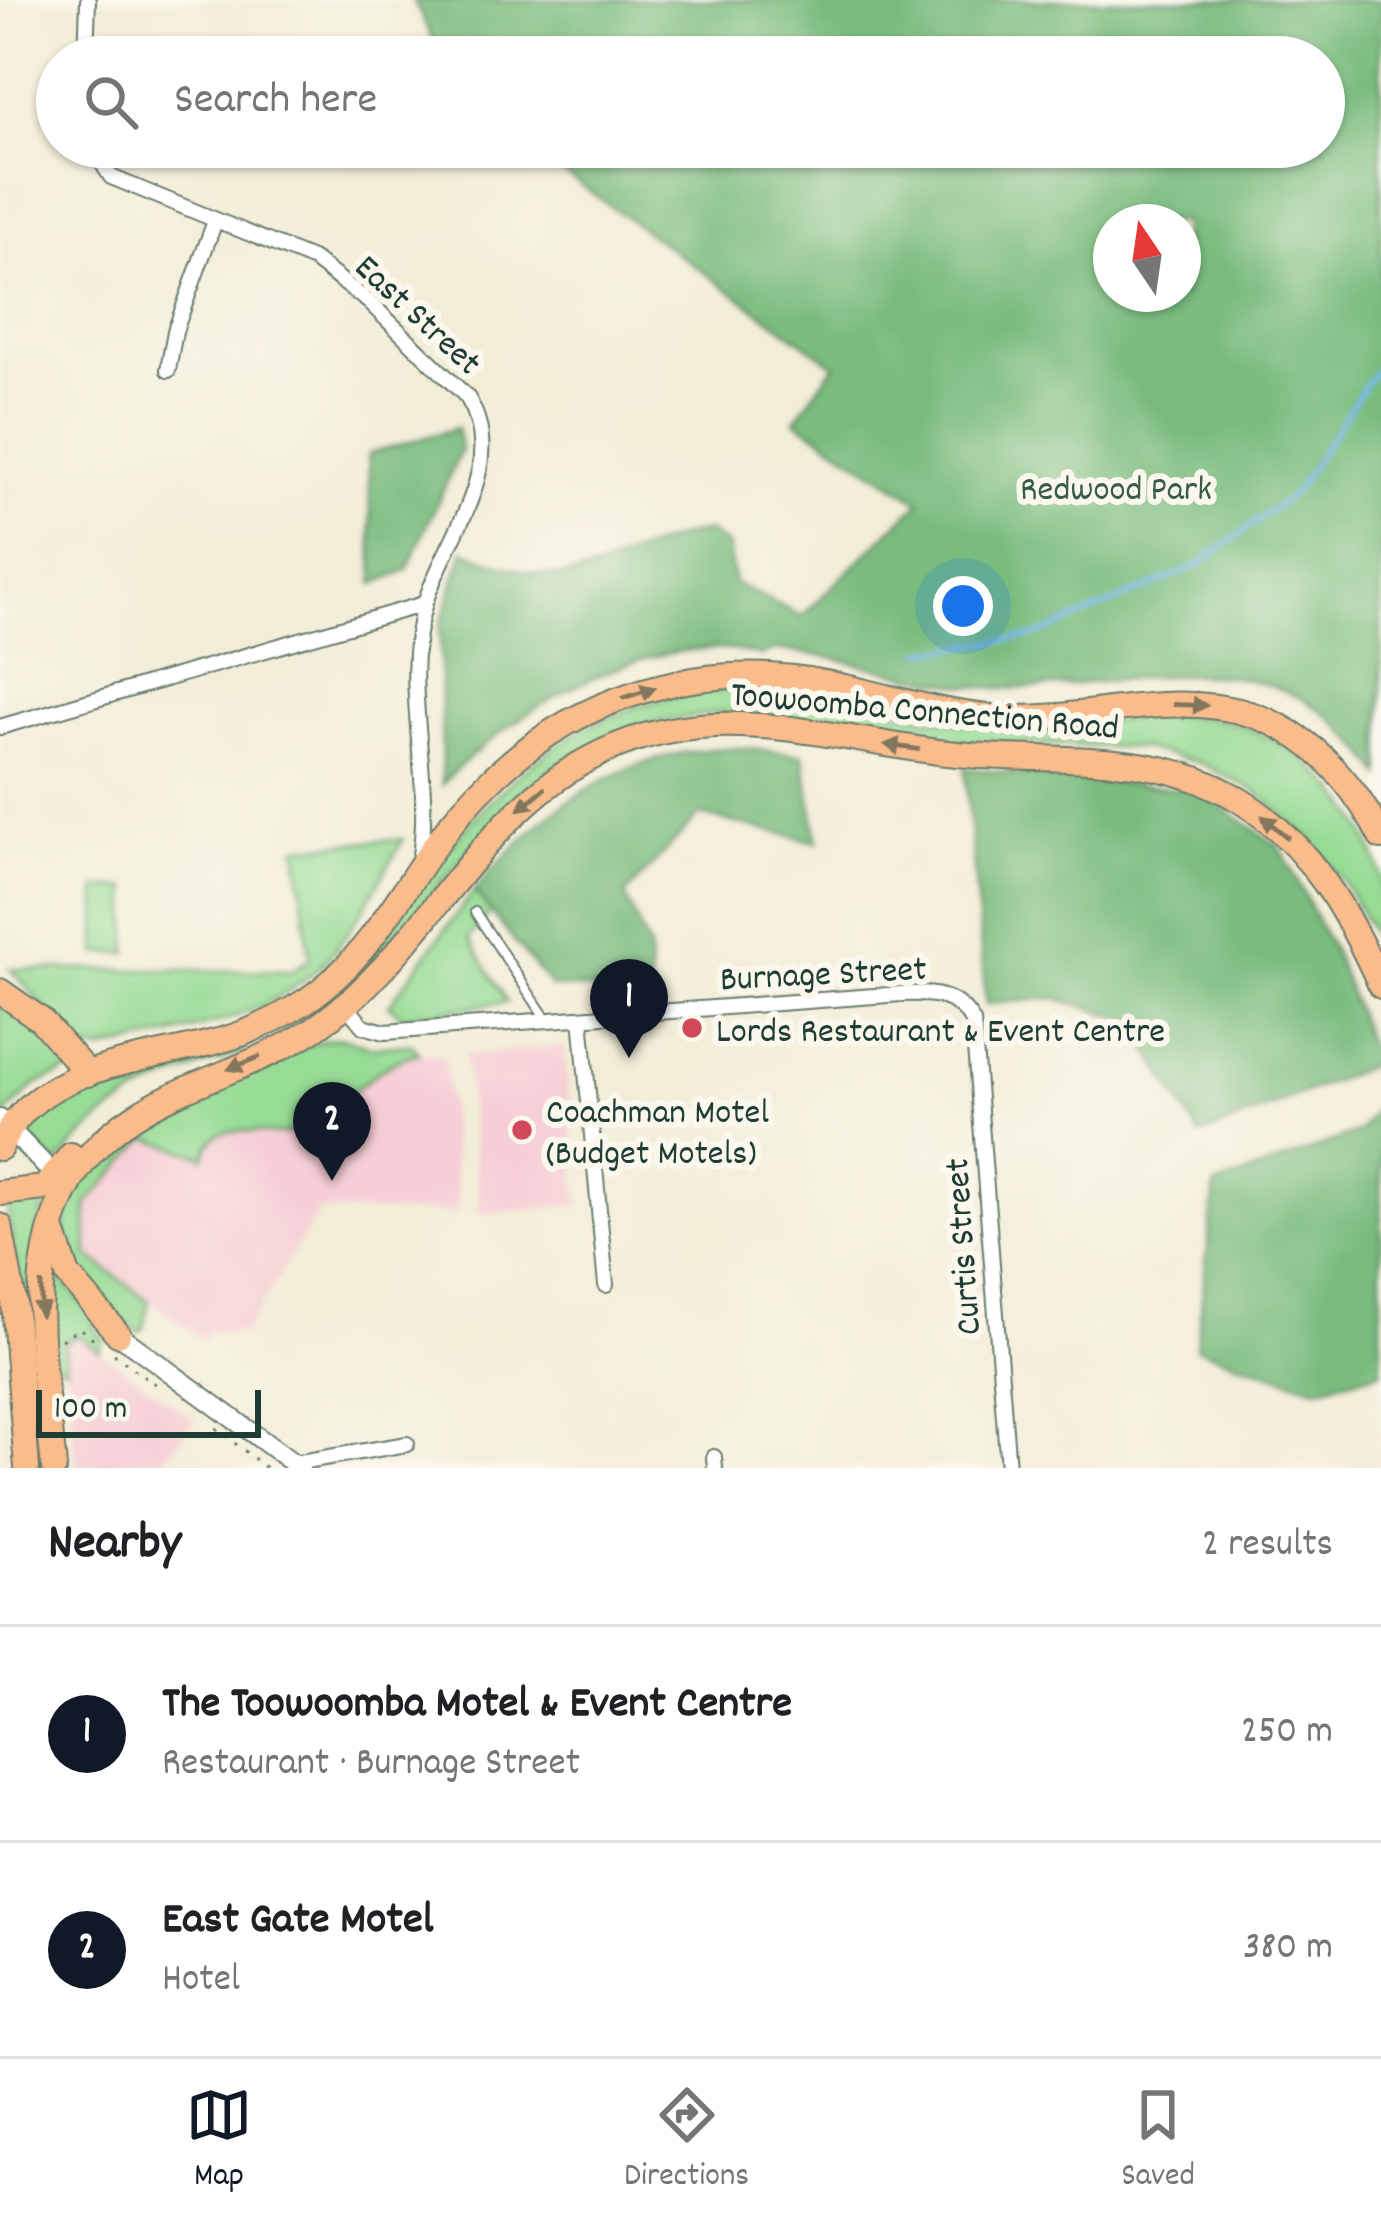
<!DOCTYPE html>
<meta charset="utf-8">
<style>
body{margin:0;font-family:Dekko,sans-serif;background:#f6f6f6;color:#202124}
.compass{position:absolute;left:1093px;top:204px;width:108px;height:108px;border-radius:50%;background:#fff;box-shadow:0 3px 9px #0004;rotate:347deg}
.scale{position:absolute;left:36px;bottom:30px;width:225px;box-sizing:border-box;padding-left:12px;border:6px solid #1f3d34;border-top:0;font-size:33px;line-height:42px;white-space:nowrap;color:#1f3d34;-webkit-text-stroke:9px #fbf7ec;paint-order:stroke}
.you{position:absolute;left:963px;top:606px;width:42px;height:42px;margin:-30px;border:9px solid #fff;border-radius:50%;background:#1a73e8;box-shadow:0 0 0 18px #1a73e833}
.badge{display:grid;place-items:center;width:78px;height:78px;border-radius:50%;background:#111827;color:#fff;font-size:39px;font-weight:700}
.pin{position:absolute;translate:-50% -99px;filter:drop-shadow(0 3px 6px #0008)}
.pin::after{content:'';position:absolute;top:63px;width:42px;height:36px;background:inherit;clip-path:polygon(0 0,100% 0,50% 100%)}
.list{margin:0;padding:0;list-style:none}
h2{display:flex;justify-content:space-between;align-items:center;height:156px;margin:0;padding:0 48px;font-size:51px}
h2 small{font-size:39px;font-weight:400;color:#757577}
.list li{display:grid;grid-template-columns:78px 1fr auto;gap:36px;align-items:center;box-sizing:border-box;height:216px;padding:0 48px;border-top:3px solid #e0e0e0}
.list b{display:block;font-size:45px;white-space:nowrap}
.list p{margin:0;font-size:39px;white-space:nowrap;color:#757577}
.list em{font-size:39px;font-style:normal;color:#757577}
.icon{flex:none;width:66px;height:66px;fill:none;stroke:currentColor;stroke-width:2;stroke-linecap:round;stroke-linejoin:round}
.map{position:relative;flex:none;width:1381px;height:1468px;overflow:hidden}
.search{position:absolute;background:#fff;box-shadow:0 3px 9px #0004;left:36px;right:36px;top:36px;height:132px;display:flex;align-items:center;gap:30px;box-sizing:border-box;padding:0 42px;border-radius:66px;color:#757577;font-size:45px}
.sheet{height:588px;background:#fff}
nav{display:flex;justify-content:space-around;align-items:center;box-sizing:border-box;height:168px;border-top:3px solid #e0e0e0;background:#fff;font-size:33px;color:#757577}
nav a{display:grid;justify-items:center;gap:6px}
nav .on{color:#111827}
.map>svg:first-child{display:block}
</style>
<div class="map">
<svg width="1381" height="1468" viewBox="0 0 1381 1468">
<rect width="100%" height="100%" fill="#fbf7ec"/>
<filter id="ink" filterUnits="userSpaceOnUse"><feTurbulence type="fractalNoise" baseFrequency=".00833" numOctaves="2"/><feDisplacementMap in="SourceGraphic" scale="24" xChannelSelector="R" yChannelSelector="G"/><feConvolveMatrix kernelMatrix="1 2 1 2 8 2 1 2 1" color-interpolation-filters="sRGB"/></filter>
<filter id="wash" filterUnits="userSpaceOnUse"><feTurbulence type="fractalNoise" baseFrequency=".004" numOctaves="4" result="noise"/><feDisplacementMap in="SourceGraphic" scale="48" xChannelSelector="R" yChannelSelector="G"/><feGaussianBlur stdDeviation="2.7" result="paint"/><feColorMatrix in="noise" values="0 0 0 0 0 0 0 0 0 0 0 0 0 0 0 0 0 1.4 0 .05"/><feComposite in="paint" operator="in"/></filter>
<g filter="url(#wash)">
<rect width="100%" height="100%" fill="#f2edd7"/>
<g fill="#f6cfd6">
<path d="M564,1046l15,159 -99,9 -15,-159z"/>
<path d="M419,1053l26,4 13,147 -3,9 -136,-2 -75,122 -34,-1 -7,8 -115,-84 -1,-53 60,-65 57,19 8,-18 18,-10 67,2 99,-74z"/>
<path d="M78,1335l117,85 -38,48h-80l-14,-124z"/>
</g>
<g fill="#97dc95" stroke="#5b8c64" stroke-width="3">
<path d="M748,688c89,4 173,34 261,41 61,5 121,-16 182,-13 87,5 171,75 190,161 0,21 0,50 0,73l-36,-66 -33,-44 -55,-48 -57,-29 -59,-15 -184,-7 -235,-29 -84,13 -82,40 -47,39 -156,180c102,-155 191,-290 395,-296z"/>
<path d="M403,839c-21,38 -46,85 -74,118 -55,63 -152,75 -228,94l-18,-2 -73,-80 281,2 19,-12 -13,-112z"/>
<rect x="97" y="888" width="31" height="65"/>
<path d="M474,891l17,21 -22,26 38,64 -105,14 -13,-11z"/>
<path d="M0,1000l32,20 40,49 -37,16 -30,30 -5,-7z"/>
<path d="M343,1038l26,9 43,-3 7,9c-51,10 -79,63 -126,79 -31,11 -77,-23 -88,25l-58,-19 -60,66 1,52 61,45 -5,27 -6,4c-16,-13 -36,-25 -49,-41 -85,-104 75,-184 151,-215 31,-13 70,-38 103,-38z"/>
<path d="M243,1046l2,6c-75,25 -138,46 -187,112l-37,-32c42,-57 156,-67 222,-86z"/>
<path d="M6,1201l39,2 -11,54 1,99 -5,2z"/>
<path d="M55,1272l42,48 -4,8 11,11 -5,12 -21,-16 -15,9 3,24 -13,-6z"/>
</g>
<g fill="#79bc7e" stroke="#4c7c59" stroke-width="3" fill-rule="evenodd">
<path d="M413,0h968v775c-104,-156 -242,-82 -387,-87 -65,-3 -126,-25 -189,-35l-32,-3 -12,6c-105,-33 -249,54 -319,128l-2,-157 24,-77c130,57 128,4 243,-19l21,15 6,37 68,33 118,-114 -125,-82 40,-55 -308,-218h797v-90h-882zM1183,222v72h-72v-72z"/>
<path d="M457,428l4,22 -54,120 -33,14 -6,-130z"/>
<path d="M745,748l58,7 15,87 -119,-27 -74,80 24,54 1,43 -99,-5 -77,-96c73,-87 153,-145 271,-143z"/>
<path d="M965,768l234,23 81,56 58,115 37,102 -175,72 -69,-115 -75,-23 -70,6z"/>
<path d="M1381,1100v272l-65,16 -120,-40 19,-162 144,-54z"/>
</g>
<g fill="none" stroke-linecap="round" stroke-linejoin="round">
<path stroke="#77b8eb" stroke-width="4.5" d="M921,652l115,-16 162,-70 96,-73 87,-132"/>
</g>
</g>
<g filter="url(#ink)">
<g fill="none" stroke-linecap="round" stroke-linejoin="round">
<defs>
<path id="service" d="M475,912l72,108"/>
<g id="minor">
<path d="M86,57l2,-57"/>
<path d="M92,147l19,30 203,83 55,42 98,95c43,69 -21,139 -42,206 -26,82 10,173 -6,258"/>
<path d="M168,370l7,-39 40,-110"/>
<path d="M0,727l424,-123"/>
<path d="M342,1001l21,25 22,6 517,-38c30,-1 54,-1 71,28l35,446"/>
<path d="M581,1018l25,267"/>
<path d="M714,1457l1,11"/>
<path d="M294,1463l113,-19"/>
</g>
<g id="tertiary">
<path d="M0,1119l59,61"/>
<path d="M118,1334l182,134"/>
</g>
<g id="trunk">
<path d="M0,991l41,29 47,54"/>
<path d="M0,1148c33,-83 143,-86 218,-107 28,-7 59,-22 83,-37 61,-38 94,-102 134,-159 34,-48 80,-93 132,-122 81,-45 174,-58 264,-39 59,12 118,33 178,34 82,2 163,-29 244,-3 60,20 100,68 128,122"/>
<path d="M0,1193l44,-5 27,-33"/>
<path d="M0,1226l14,76 13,166"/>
<path d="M52,1228l16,47 50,59"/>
<path d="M54,1468c-8,-92 -32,-192 12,-278 53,-103 170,-105 255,-166 103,-74 154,-203 266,-264 38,-21 83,-33 127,-35 77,-3 156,19 233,28 100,12 205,-8 294,48 69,43 108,113 140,185"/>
</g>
</defs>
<use href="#service" stroke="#697b6d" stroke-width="12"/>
<use href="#minor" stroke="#697b6d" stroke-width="18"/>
<use href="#tertiary" stroke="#697b6d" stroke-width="22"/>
<use href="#trunk" stroke="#697b6d" stroke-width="28"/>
<g stroke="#697b6d" stroke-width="3" stroke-dasharray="3 9" stroke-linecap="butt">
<path d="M61,1340l18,-12 18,13"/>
<path d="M114,1354l41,30"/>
<path d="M216,1428l50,40"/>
</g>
<use href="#service" stroke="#fff" stroke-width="8"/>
<use href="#minor" stroke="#fff" stroke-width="14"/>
<use href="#tertiary" stroke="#fff" stroke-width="18"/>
<use href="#trunk" stroke="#fabc8b" stroke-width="24"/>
</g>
<defs><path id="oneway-solid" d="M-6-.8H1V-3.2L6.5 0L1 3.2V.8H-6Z" transform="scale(3)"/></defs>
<g fill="#82765b">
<use href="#oneway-solid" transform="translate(639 693) rotate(-18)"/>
<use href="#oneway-solid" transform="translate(1190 705) rotate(2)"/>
<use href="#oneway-solid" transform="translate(902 747) rotate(-172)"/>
<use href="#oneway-solid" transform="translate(532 799) rotate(140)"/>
<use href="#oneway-solid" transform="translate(1275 827) rotate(-140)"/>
<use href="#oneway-solid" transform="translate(244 1063) rotate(158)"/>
<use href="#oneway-solid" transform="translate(41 1300) rotate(90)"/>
</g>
</g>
<g fill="#d1495b" stroke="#fbf7ec" stroke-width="4.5">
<circle cx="692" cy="1028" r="12"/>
<circle cx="522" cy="1130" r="12"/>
</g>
<g text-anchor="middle" stroke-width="12" stroke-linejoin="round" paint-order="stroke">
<g font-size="36" fill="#1f3d34" stroke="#fbf7ec">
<text transform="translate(420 313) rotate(43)" y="13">East Street</text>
<text transform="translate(925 708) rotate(5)" y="13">Toowoomba Connection Road</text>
<text transform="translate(823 971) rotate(-3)" y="13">Burnage Street</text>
<text transform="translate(960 1247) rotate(-94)" y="13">Curtis Street</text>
</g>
<g font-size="36" fill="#375d47" stroke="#fbf7ec">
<text x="1116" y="499">Redwood Park</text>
</g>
<g font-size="36" fill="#1f3d34" stroke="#fbf7ec" text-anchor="start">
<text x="716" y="1041">Lords Restaurant &amp; Event Centre</text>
<text x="546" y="1122">Coachman Motel<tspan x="546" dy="41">(Budget Motels)</tspan></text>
</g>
</g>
</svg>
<svg class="compass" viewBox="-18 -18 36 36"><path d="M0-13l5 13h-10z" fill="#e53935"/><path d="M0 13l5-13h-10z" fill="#757577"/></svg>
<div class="scale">100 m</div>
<div class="you"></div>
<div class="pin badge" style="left:629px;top:1058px">1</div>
<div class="pin badge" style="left:332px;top:1181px">2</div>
<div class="search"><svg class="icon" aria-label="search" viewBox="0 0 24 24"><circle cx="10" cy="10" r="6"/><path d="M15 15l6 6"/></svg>Search here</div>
</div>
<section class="sheet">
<h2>Nearby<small>2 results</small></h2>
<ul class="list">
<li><span class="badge">1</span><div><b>The Toowoomba Motel &amp; Event Centre</b><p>Restaurant · Burnage Street</p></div><em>250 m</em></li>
<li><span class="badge">2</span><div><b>East Gate Motel</b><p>Hotel</p></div><em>380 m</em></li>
</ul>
</section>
<nav>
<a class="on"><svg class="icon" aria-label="map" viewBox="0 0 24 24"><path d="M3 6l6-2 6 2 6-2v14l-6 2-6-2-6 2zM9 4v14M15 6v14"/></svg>Map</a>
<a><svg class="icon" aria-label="directions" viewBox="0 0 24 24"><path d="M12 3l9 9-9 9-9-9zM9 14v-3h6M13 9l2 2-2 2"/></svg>Directions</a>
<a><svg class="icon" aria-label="saved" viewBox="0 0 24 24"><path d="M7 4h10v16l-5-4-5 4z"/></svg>Saved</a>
</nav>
